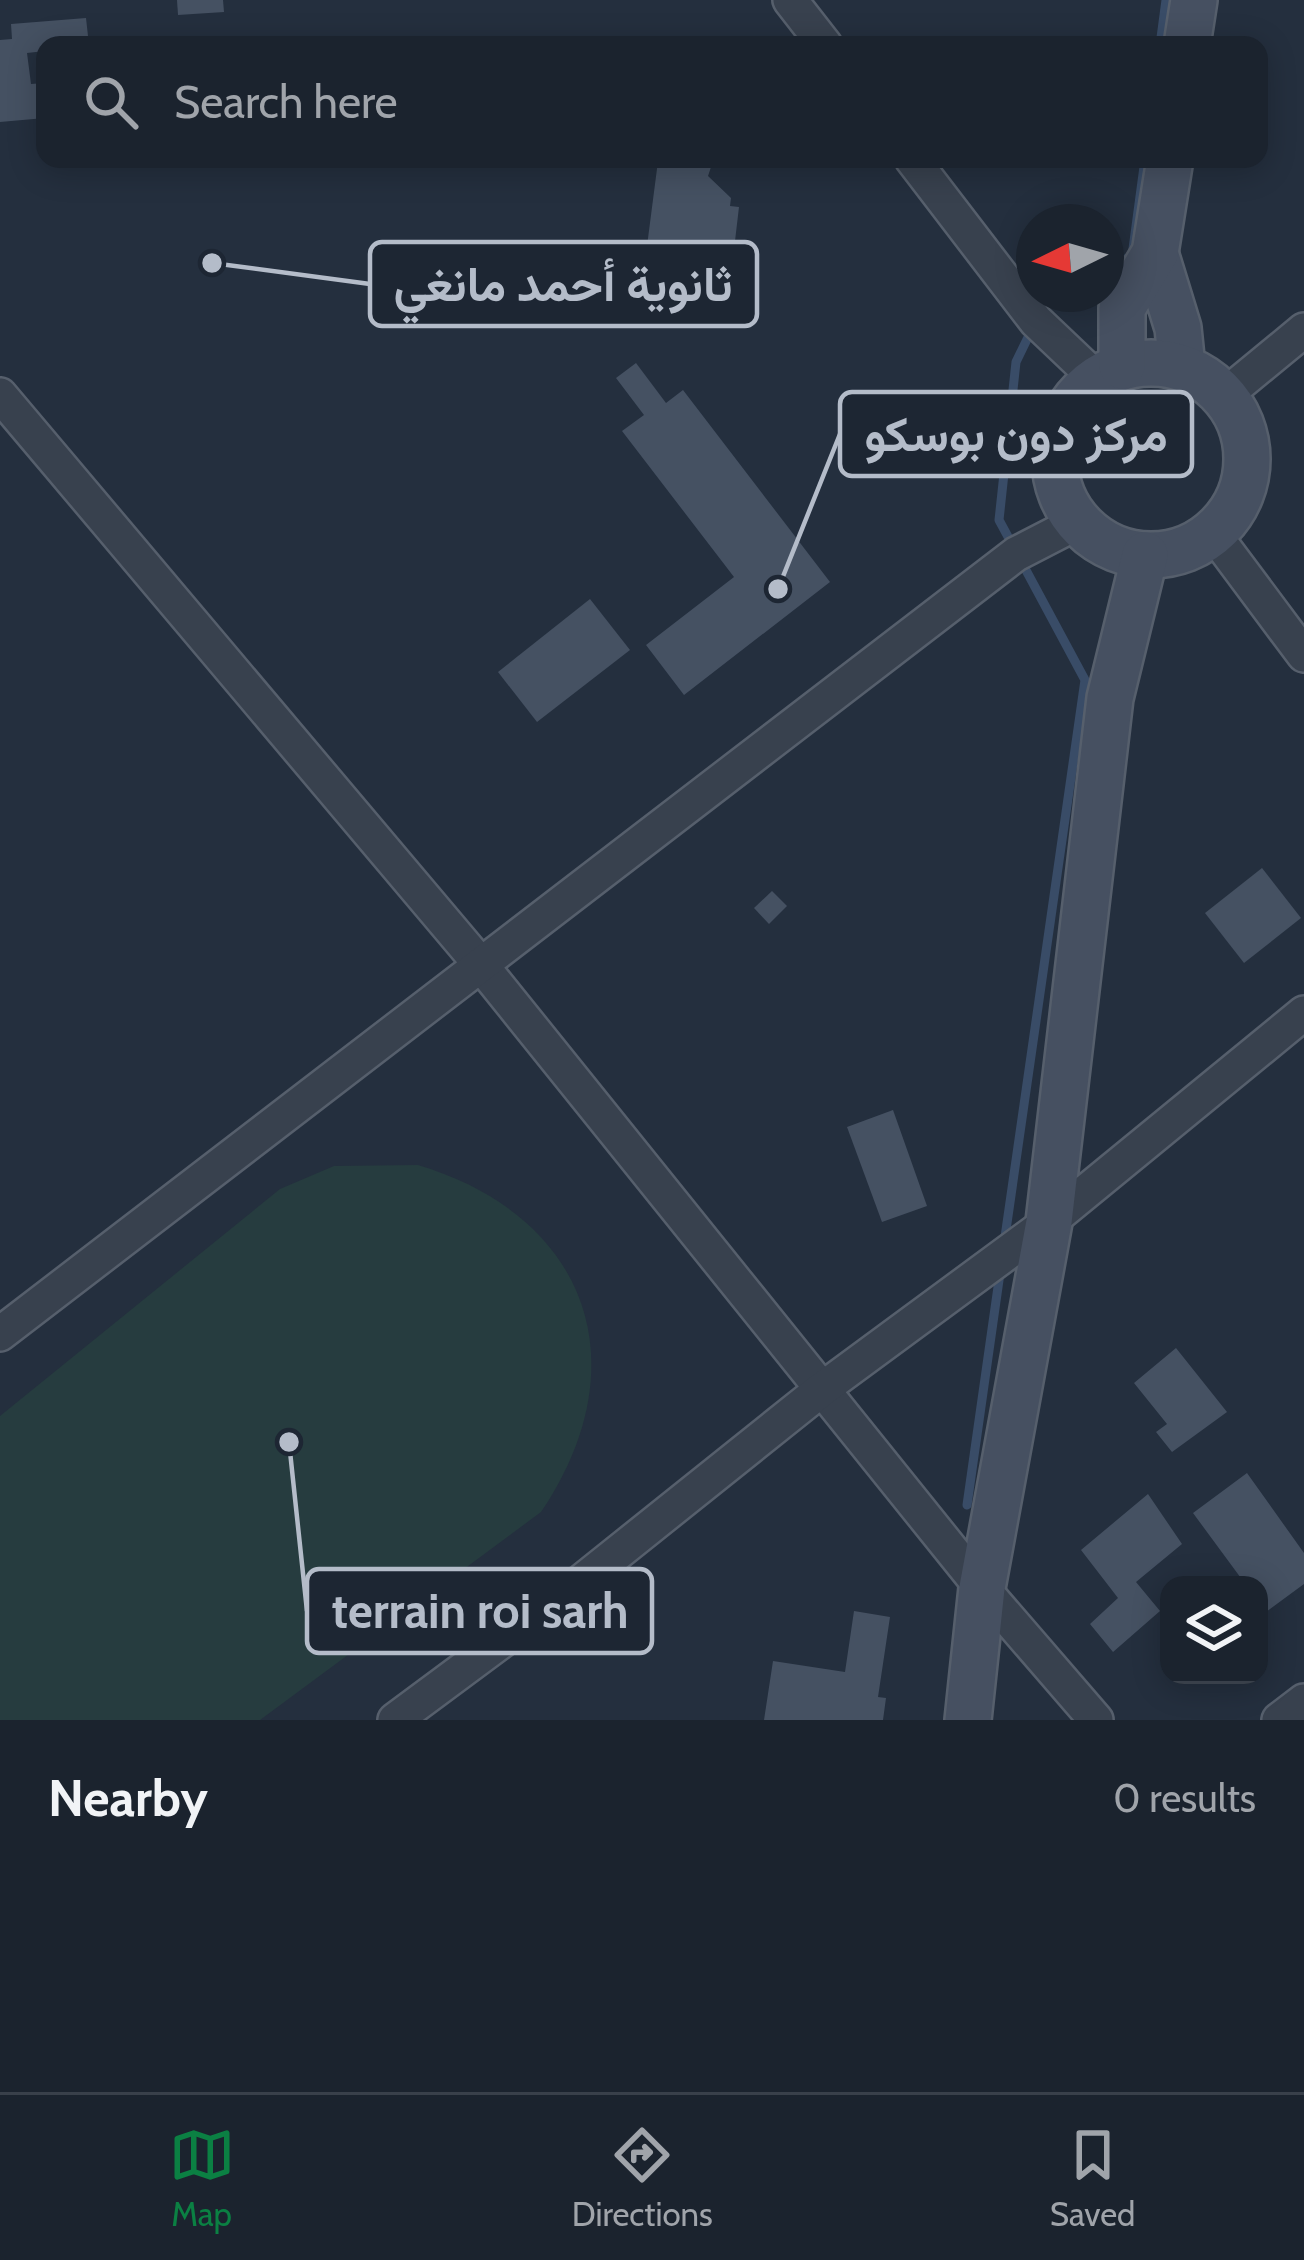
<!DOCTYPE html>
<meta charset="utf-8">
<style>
body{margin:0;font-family:Cabin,Vazirmatn,sans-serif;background:#242b36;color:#f1f3f6}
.controls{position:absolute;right:36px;bottom:36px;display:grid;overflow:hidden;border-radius:24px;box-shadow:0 6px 30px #0003}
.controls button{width:108px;height:108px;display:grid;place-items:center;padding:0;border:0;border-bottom:3px solid #39404a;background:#1b232e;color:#f1f3f6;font:60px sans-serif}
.compass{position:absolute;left:1016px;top:204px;width:108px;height:108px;border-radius:50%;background:#1b232e;box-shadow:0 6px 30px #0003;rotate:265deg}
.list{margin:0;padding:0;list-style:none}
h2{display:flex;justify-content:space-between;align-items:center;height:156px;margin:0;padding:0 48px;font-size:51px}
h2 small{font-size:39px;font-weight:400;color:#a0a4aa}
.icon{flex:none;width:66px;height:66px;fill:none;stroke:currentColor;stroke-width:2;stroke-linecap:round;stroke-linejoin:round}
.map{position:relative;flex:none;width:1304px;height:1720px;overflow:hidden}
.search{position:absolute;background:#1b232e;box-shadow:0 6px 30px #0003;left:36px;right:36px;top:36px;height:132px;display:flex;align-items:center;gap:30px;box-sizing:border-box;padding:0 42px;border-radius:24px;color:#a0a4aa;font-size:45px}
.sheet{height:372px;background:#1b232e}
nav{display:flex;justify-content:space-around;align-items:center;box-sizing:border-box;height:168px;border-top:3px solid #39404a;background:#1b232e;font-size:33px;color:#a0a4aa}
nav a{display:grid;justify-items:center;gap:6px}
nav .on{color:#0b8043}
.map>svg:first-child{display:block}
</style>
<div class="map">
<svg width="1304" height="1720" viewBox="0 0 1304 1720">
<rect width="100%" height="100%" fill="#242f3e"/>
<path fill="#263c3f" d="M418,1165c170,51 223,199 123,347l-281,208h-260v-304l280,-227 54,-23z"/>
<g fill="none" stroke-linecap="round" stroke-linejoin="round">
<g stroke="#394c67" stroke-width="9">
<path d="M1160,45l6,-45"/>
<path d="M1106,268l26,-12 13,-97"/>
<path d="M1041,312l12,-18"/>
<path d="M1004,1244l81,-564 -86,-160 17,-158 17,-35"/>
<path d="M967,1505l33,-232"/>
</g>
</g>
<g fill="#455162">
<path d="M177,0h46l1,12 -46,3z"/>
<path d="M86,18l3,27h-44v6l-18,2 4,31 14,-1v35l-45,4v-82l12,-1 -1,-15z"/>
<path d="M658,161l53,6 -3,9 23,22 -1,8 9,1 -6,51 -86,-12z"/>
<path d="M636,363l30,40 17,-13 147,192 -146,113 -38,-50 88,-68 -112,-146 22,-16 -28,-37z"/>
<path d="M590,599l40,51 -93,72 -39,-50z"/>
<path d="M1262,868l39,50 -57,45 -39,-50z"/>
<path d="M772,891l15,15 -18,18 -15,-16z"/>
<path d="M893,1110l34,96 -45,16 -35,-95z"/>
<path d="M1176,1348l51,64 -55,40 -16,-20 11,-8 -33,-41z"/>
<path d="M1247,1473l57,80v31l-38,28 -7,-9v-18h-13l-53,-72z"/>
<path d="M1148,1494l34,50 -46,38 24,29 -47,41 -23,-28 28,-26 -37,-48z"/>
<path d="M854,1611l36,6 -12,80 8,1 -3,22h-119l9,-59 72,11z"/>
</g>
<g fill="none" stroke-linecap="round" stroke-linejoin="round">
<defs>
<g id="street">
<path d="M790,0l35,45"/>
<path d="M912,159l124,162 61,58"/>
<path d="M0,395l481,570 501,623 114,132"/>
<path d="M1224,396l80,-66"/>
<path d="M1213,533l91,122"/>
<path d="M0,1334l1016,-780 62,-32"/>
<path d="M395,1720l186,-138 240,-192 228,-168 255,-209"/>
<path d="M1279,1720l25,-19"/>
</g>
<g id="secondary">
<path d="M1187,45l7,-45"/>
<path d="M1155,253l23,75 4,39"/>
<circle cx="1151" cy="459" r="96"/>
<path d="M1122,366v-58l33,-55 15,-94"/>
<path d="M968,1720l14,-132 67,-366 61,-524 35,-143"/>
</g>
</defs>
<use href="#street" stroke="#565f6c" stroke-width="38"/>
<use href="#secondary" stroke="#565f6c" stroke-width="50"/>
<use href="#street" stroke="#38414e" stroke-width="33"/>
<use href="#secondary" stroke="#465061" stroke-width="45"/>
</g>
<path fill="none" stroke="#b4bcc9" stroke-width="4.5" d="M212 263L370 284M778 589L840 434M289 1442L307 1611"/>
<g fill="#b4bcc9" stroke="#1d2633" stroke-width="4.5">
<circle cx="212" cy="263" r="12"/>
<circle cx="778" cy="589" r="12"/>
<circle cx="289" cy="1442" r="12"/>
</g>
<g fill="#1d2633" stroke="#b4bcc9" stroke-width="4.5">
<rect x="370" y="242" width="387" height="84" rx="12"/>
<rect x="840" y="392" width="352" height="84" rx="12"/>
<rect x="307" y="1569" width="345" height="84" rx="12"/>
</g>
<g font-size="48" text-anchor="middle" font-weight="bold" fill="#b4bcc9">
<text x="563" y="301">ثانوية أحمد مانغي</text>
<text x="1016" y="451">مركز دون بوسكو</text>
<text x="480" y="1628">terrain roi sarh</text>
</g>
</svg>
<div class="controls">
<button><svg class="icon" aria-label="layers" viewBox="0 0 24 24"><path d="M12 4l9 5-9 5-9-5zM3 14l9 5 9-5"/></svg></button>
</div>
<svg class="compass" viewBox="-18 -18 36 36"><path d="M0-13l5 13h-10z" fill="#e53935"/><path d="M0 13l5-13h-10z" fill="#a0a4aa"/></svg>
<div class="search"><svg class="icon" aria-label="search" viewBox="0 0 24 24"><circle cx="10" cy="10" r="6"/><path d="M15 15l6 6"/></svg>Search here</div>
</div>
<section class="sheet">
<h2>Nearby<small>0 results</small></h2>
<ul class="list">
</ul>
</section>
<nav>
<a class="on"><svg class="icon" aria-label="map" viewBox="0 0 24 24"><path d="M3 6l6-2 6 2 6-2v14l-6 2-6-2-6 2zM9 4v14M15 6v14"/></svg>Map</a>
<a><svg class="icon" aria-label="directions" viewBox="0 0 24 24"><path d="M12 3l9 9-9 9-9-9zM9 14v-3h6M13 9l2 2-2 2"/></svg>Directions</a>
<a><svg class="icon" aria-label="saved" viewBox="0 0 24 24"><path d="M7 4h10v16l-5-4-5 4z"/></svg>Saved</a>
</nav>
